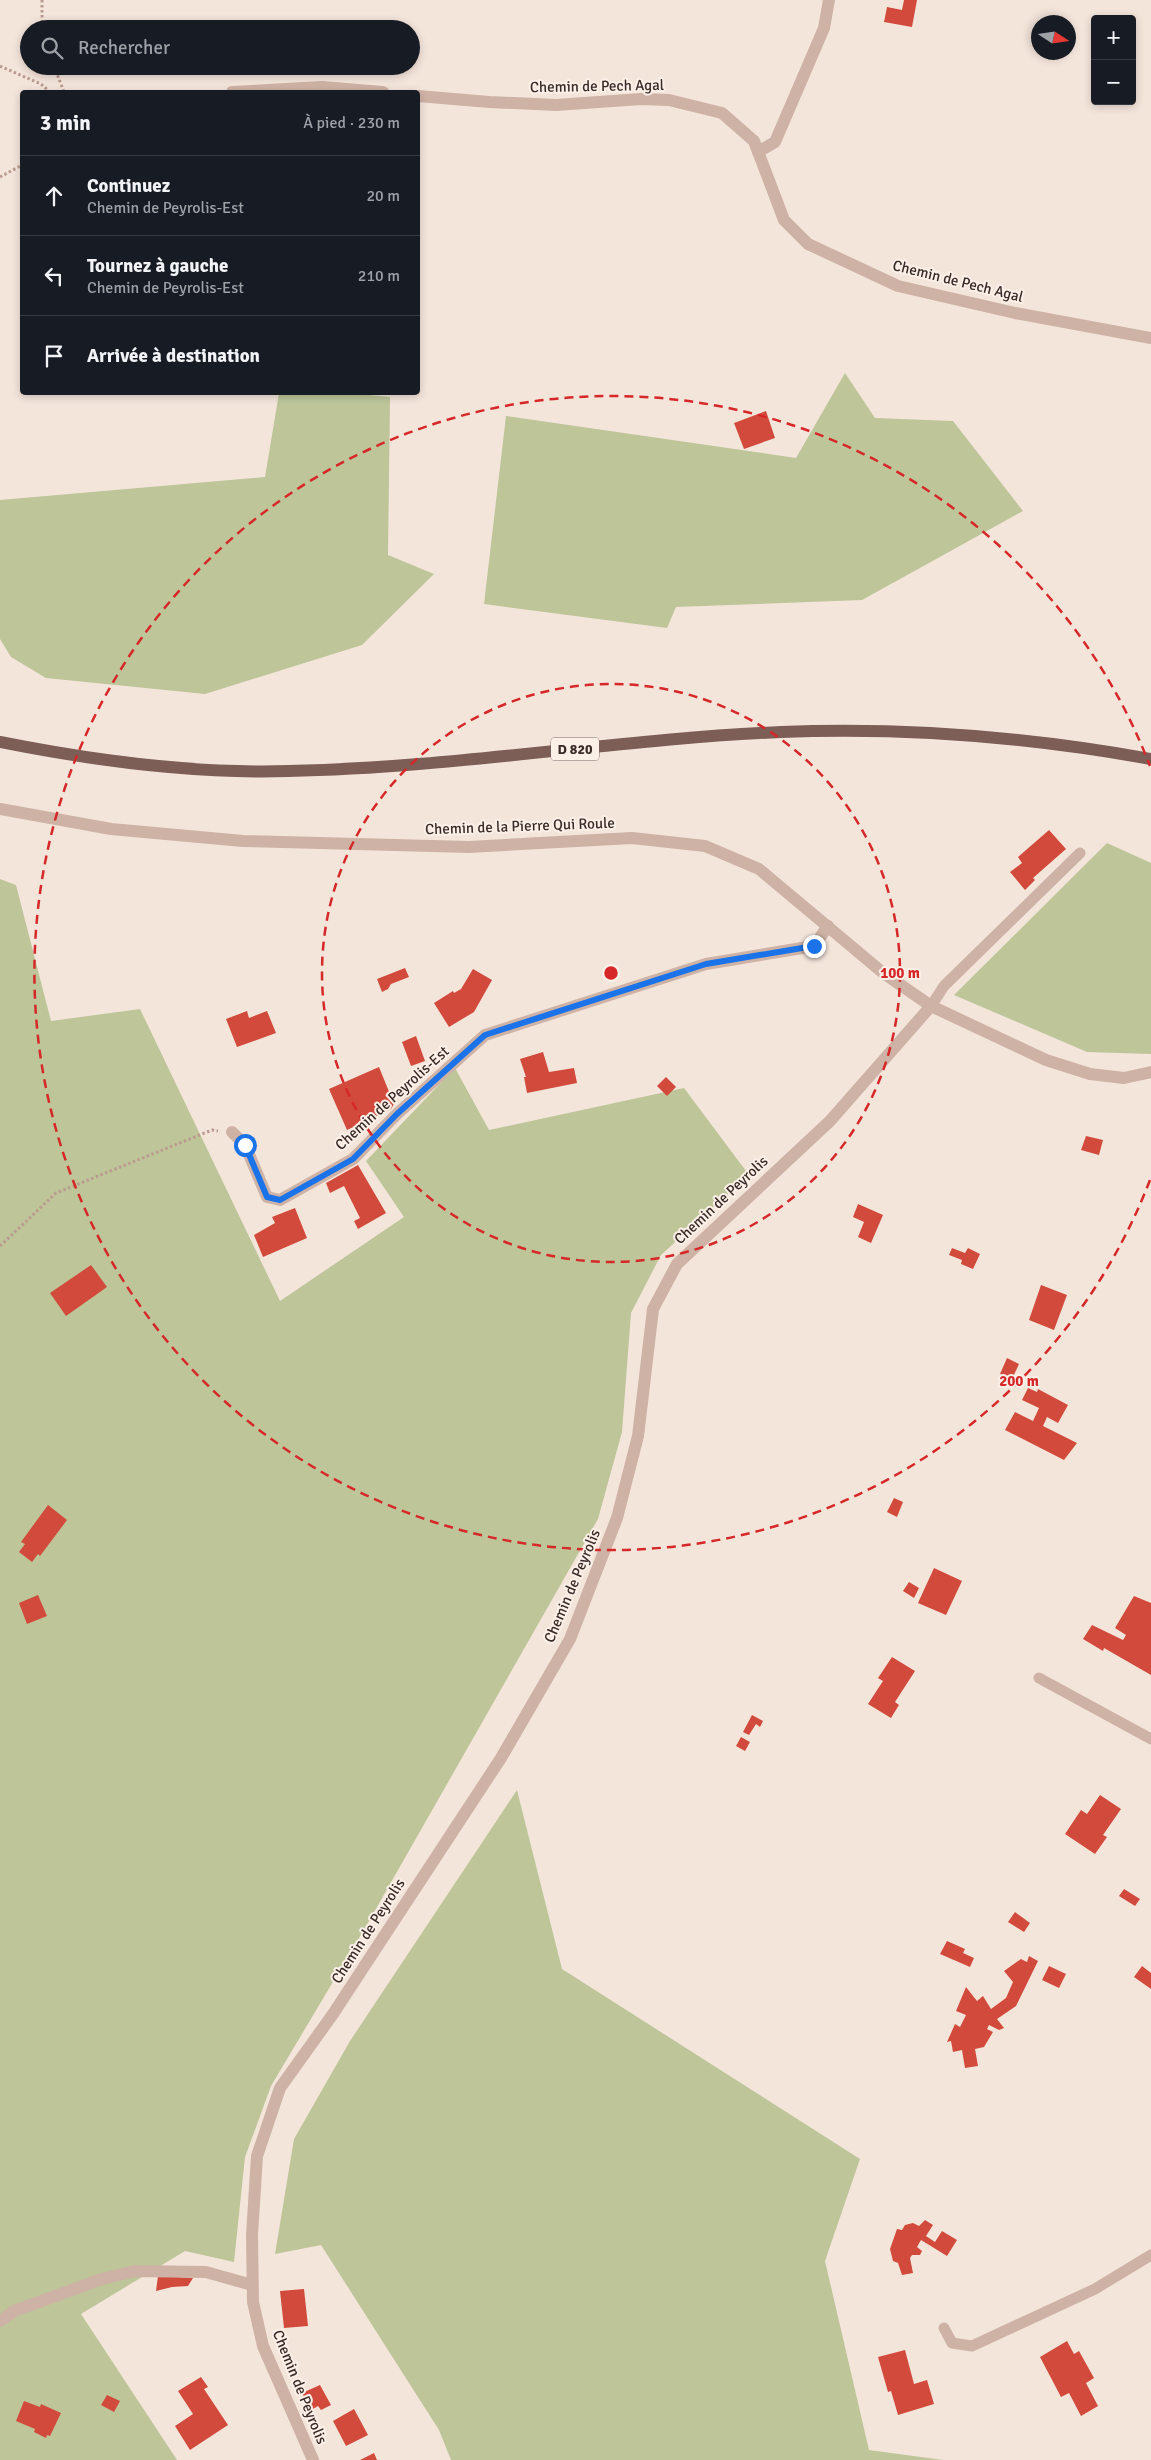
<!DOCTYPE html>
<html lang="fr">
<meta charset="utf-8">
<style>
body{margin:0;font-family:Signika,sans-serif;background:#242831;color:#f1f3f6}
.controls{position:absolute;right:15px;top:15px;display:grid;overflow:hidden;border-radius:5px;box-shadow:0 2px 8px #0003}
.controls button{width:45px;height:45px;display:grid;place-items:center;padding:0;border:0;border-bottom:1px solid #363941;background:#171b24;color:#f1f3f6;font:25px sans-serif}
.compass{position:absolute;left:1031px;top:15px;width:45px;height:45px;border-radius:50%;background:#171b24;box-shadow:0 2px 8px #0003;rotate:102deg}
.stop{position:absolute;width:15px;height:15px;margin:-11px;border:4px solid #1a73e8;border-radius:50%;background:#fff}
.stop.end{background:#1a73e8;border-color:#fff;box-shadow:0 1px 5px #0008}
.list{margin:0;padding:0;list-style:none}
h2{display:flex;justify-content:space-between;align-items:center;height:65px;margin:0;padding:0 20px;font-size:21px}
h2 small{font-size:16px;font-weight:400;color:#9ea1a6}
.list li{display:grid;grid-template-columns:32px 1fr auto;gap:15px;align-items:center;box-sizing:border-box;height:80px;padding:0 20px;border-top:1px solid #363941}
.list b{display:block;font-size:19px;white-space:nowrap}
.list p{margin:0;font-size:16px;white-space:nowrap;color:#9ea1a6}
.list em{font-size:16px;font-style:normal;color:#9ea1a6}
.icon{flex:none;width:28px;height:28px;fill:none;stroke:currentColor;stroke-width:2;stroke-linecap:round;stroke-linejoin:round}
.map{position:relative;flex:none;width:1151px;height:2460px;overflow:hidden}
.search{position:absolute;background:#171b24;box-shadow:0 2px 8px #0003;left:20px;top:20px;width:400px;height:55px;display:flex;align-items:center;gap:12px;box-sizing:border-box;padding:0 18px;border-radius:28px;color:#9ea1a6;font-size:19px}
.panel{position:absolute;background:#171b24;box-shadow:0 2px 8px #0003;left:20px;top:90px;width:400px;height:305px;border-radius:5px}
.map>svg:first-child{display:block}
</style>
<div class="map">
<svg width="1151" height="2460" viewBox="0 0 1151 2460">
<rect width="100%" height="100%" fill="#f4e5db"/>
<g fill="#bdc599">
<path d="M845,373l30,45 78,3 70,90 -161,89 -186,7 -9,21 -183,-24 22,-188 290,42z"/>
<path d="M337,392l53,5 -2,158 46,19 -72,71 -157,49 -159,-16 -35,-21 -11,-18v-139l265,-23 14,-84z"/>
<path d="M1107,843l44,20v191l-64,-2 -133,-57z"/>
<path d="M0,879l16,6 35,136 89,-12 140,292 124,-84 -38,-56 89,-93 34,62 195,-42 65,87 -88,80 -30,58 -9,119 -24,87 -233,409 -94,158 -26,71 -11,105 -49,-11 -104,63 96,146h-177z"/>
<path d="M517,1790l45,179 298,190 -35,102 44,189 74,10h-492l-12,-30 -118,-185 -46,9 19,-115 56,-98z"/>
</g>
<g fill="#d24a3b">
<path d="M904,0h13l-5,27 -28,-5 3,-15 15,3z"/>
<path d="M766,411l9,27 -31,11 -10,-26z"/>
<path d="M1049,830l17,19 -33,29 2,2 -10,10 -15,-18 12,-9 -4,-6z"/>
<path d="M405,968l4,9 -18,7 -3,5 -6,3 -5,-13z"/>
<path d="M473,969l19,11 -18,32 -25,15 -15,-24 19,-12 1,2 7,-4z"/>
<path d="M247,1011l2,7 18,-7 9,22 -39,14 -11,-28z"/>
<path d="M416,1036l9,25 -14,5 -9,-24z"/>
<path d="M543,1052l6,20 25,-4 3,15 -50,10 -3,-16h2l-6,-18z"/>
<path d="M379,1067l15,37 -3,5 -44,21 -18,-41z"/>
<path d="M666,1077l10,10 -9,9 -10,-10z"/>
<path d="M1086,1136l17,4 -4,15 -18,-5z"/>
<path d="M358,1165l28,48 -28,16 -4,-8 6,-3 -16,-32 -14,7 -4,-10z"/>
<path d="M858,1204l25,11 -12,28 -13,-6 6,-15 -11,-5z"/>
<path d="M295,1208l12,30 -44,19 -9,-22 21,-12 -3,-6z"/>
<path d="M952,1248l13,5 3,-5 12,6 -7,15 -12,-5 1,-4 -13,-5z"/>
<path d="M91,1265l16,22 -41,29 -16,-23z"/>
<path d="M1041,1285l26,10 -13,35 -25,-10z"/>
<path d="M1007,1358l12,6 -7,15 -12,-5z"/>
<path d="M1028,1388l9,4 1,-3 30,16 -10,18 -11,-6 -4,9 34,17 -13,17 -59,-30 10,-18 18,9 6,-13 -17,-8z"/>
<path d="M894,1498l9,4 -6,15 -10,-5z"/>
<path d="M48,1505l19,15 -27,36 -2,-2 -6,8 -13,-10 6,-8 -4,-2z"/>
<path d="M934,1568l28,13 -16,34 -28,-12z"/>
<path d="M909,1582l10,6 -5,10 -11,-7z"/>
<path d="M38,1595l9,21 -20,8 -8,-21z"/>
<path d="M1134,1596l17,7v72l-47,-27 -1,3 -20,-12 9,-14 31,15 3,-5 -11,-7z"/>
<path d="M892,1657l23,14 -20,31 4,3 -8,13 -23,-14 15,-23 -5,-3z"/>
<path d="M752,1715l11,6 -3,6 -4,-3 -7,11 -6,-3z"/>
<path d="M741,1737l9,5 -5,9 -9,-5z"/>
<path d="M1100,1795l21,14 -18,26 4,2 -12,17 -30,-20 16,-24 6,4z"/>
<path d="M1124,1889l16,10 -5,7 -16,-10z"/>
<path d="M1015,1912l15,11 -6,9 -16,-10z"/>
<path d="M947,1941l18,8 -2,4 11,5 -4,9 -30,-13z"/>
<path d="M1029,1956l9,5 -22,45 -19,13 7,9 -5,2 -10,-5 -2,4 6,3 -9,15 -9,2 3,17 -13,2 -3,-18 -9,2 -2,-11 -4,1 8,-18 5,3 6,-12 -10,-4 10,-24 11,14 6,-5 8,13 15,-11 7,-16 -9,-11 17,-12 6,3z"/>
<path d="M1049,1966l17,8 -7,14 -17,-8z"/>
<path d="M1142,1966l9,7v16l-17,-12z"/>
<path d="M925,2220l8,5 -7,11 9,6 7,-11 15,9 -10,16 -26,-16 -4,7 5,4 -2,4h-8l-2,3 3,15 -11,2 -4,-12 -5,-2 -3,-12 7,-20 5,1 3,-5 8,-2 6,3z"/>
<path d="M158,2276l35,2 -5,8 -16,1 -16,4z"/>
<path d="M304,2289l4,37 -24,2 -4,-37z"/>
<path d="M1067,2341l7,13 5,-3 15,27 -8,5 12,23 -17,10 -12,-23 -8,4 -21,-40z"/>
<path d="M905,2350l9,34 13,-4 7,24 -36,11 -7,-24 -3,1 -10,-35z"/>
<path d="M201,2377l7,10 -4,2 24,36 -38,25 -15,-24 18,-12 -15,-23z"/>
<path d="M320,2385l11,20 -10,5 -3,-4 -7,4 -9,-17z"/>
<path d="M107,2395l13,6 -6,11 -13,-7z"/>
<path d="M24,2401l16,6 1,-3 20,9 -11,23 -3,-1 -1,3 -12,-6 1,-3 -19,-8z"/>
<path d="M354,2409l14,26 -22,11 -13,-25z"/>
<path d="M374,2453l3,7h-17z"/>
</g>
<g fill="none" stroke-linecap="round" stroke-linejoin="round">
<g stroke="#ba9b8f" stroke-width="3" stroke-dasharray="2.5 2.5" stroke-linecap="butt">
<path d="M42,0v29"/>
<path d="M0,66l41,18 9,8"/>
<path d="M54,66l10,26"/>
<path d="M0,177l22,-12"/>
<path d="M0,1246l56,-53 156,-63 6,1"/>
</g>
<g stroke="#ceb2a5" stroke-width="11">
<path d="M931,1006l13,-20 136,-133"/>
<path d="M1039,1678l112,61"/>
<path d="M944,2328l8,15 20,3 123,-57 56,-34"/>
</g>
<g stroke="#ceb2a5" stroke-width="12">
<path d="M232,92l90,-5 61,5"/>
<path d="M418,96l71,6 67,3 85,-6 28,1 53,13 32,28 30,79 24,24 90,42 117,27 136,25"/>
<path d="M758,152l17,-10 49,-114 5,-28"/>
<path d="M0,809l111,20 132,12 226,6 163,-9 73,8 54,23 123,103 49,34 115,54 44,14 34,4 27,-6"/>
<path d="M232,1132l13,13 22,52 13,3 73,-41 44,-45 88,-79 221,-71 108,-18 14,-20"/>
<path d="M0,2321l14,-10 88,-32 33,-8 71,1 46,13"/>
<path d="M313,2460l-50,-114 -10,-44 -1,-67 5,-79 23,-68 53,-74 168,-256 69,-119 47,-121 21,-82 15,-127 24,-45 153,-143 101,-115"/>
</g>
<path stroke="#7d5e57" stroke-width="12" d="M0,742c95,19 192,32 288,29 165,-3 328,-32 493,-39 124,-5 248,5 370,27"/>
</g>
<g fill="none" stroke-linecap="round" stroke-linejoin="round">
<path stroke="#1a73e8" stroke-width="6" d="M245,1145l22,52 13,3 73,-41 44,-45 88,-79 221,-71 108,-18"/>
</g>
<g fill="none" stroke="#d62828" stroke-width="2.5" stroke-dasharray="9 6">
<circle cx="611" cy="973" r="289"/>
<path d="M1150 1180A577 577 0 1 1 1150 766"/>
</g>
<g text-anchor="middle" stroke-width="4" stroke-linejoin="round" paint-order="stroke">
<rect fill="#fbf0e8" stroke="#736561" stroke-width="1" x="551" y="737.5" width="48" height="23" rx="4"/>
<g font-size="14" font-weight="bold" fill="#392a27">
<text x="575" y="754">D 820</text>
</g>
<g font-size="15" fill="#392a27" stroke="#fbf0e8">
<text transform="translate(597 86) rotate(-1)" y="5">Chemin de Pech Agal</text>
<text transform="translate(958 281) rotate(14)" y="5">Chemin de Pech Agal</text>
<text transform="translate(520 826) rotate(-2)" y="5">Chemin de la Pierre Qui Roule</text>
<text transform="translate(392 1098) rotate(-42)" y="5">Chemin de Peyrolis-Est</text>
<text transform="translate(721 1200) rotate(-43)" y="5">Chemin de Peyrolis</text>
<text transform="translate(572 1586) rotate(-67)" y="5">Chemin de Peyrolis</text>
<text transform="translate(368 1931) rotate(-57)" y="5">Chemin de Peyrolis</text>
<text transform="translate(300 2387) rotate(68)" y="5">Chemin de Peyrolis</text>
</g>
</g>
<circle cx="611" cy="973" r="8" fill="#d62828" stroke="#fbf0e8" stroke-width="2.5"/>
<g font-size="15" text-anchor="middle" font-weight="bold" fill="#d62828" stroke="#fbf0e8" stroke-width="4" stroke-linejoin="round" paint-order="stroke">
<text x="900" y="978">100 m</text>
<text x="1019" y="1386">200 m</text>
</g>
</svg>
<div class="controls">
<button>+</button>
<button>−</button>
</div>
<svg class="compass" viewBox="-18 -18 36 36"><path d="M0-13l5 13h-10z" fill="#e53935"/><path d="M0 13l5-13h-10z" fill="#9ea1a6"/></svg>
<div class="stop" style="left:245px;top:1145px"></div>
<div class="stop end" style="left:814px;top:946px"></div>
<div class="search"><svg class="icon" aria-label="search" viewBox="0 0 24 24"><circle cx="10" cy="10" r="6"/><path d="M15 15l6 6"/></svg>Rechercher</div>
<section class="panel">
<h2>3 min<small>À pied · 230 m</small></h2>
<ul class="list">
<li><svg class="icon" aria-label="ahead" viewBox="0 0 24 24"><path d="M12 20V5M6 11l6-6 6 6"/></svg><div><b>Continuez</b><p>Chemin de Peyrolis-Est</p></div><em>20 m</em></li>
<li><svg class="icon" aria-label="left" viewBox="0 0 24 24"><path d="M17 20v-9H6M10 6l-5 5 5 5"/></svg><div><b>Tournez à gauche</b><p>Chemin de Peyrolis-Est</p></div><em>210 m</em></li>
<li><svg class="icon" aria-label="arrive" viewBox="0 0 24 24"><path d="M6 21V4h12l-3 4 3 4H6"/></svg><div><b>Arrivée à destination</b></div></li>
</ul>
</section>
</div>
